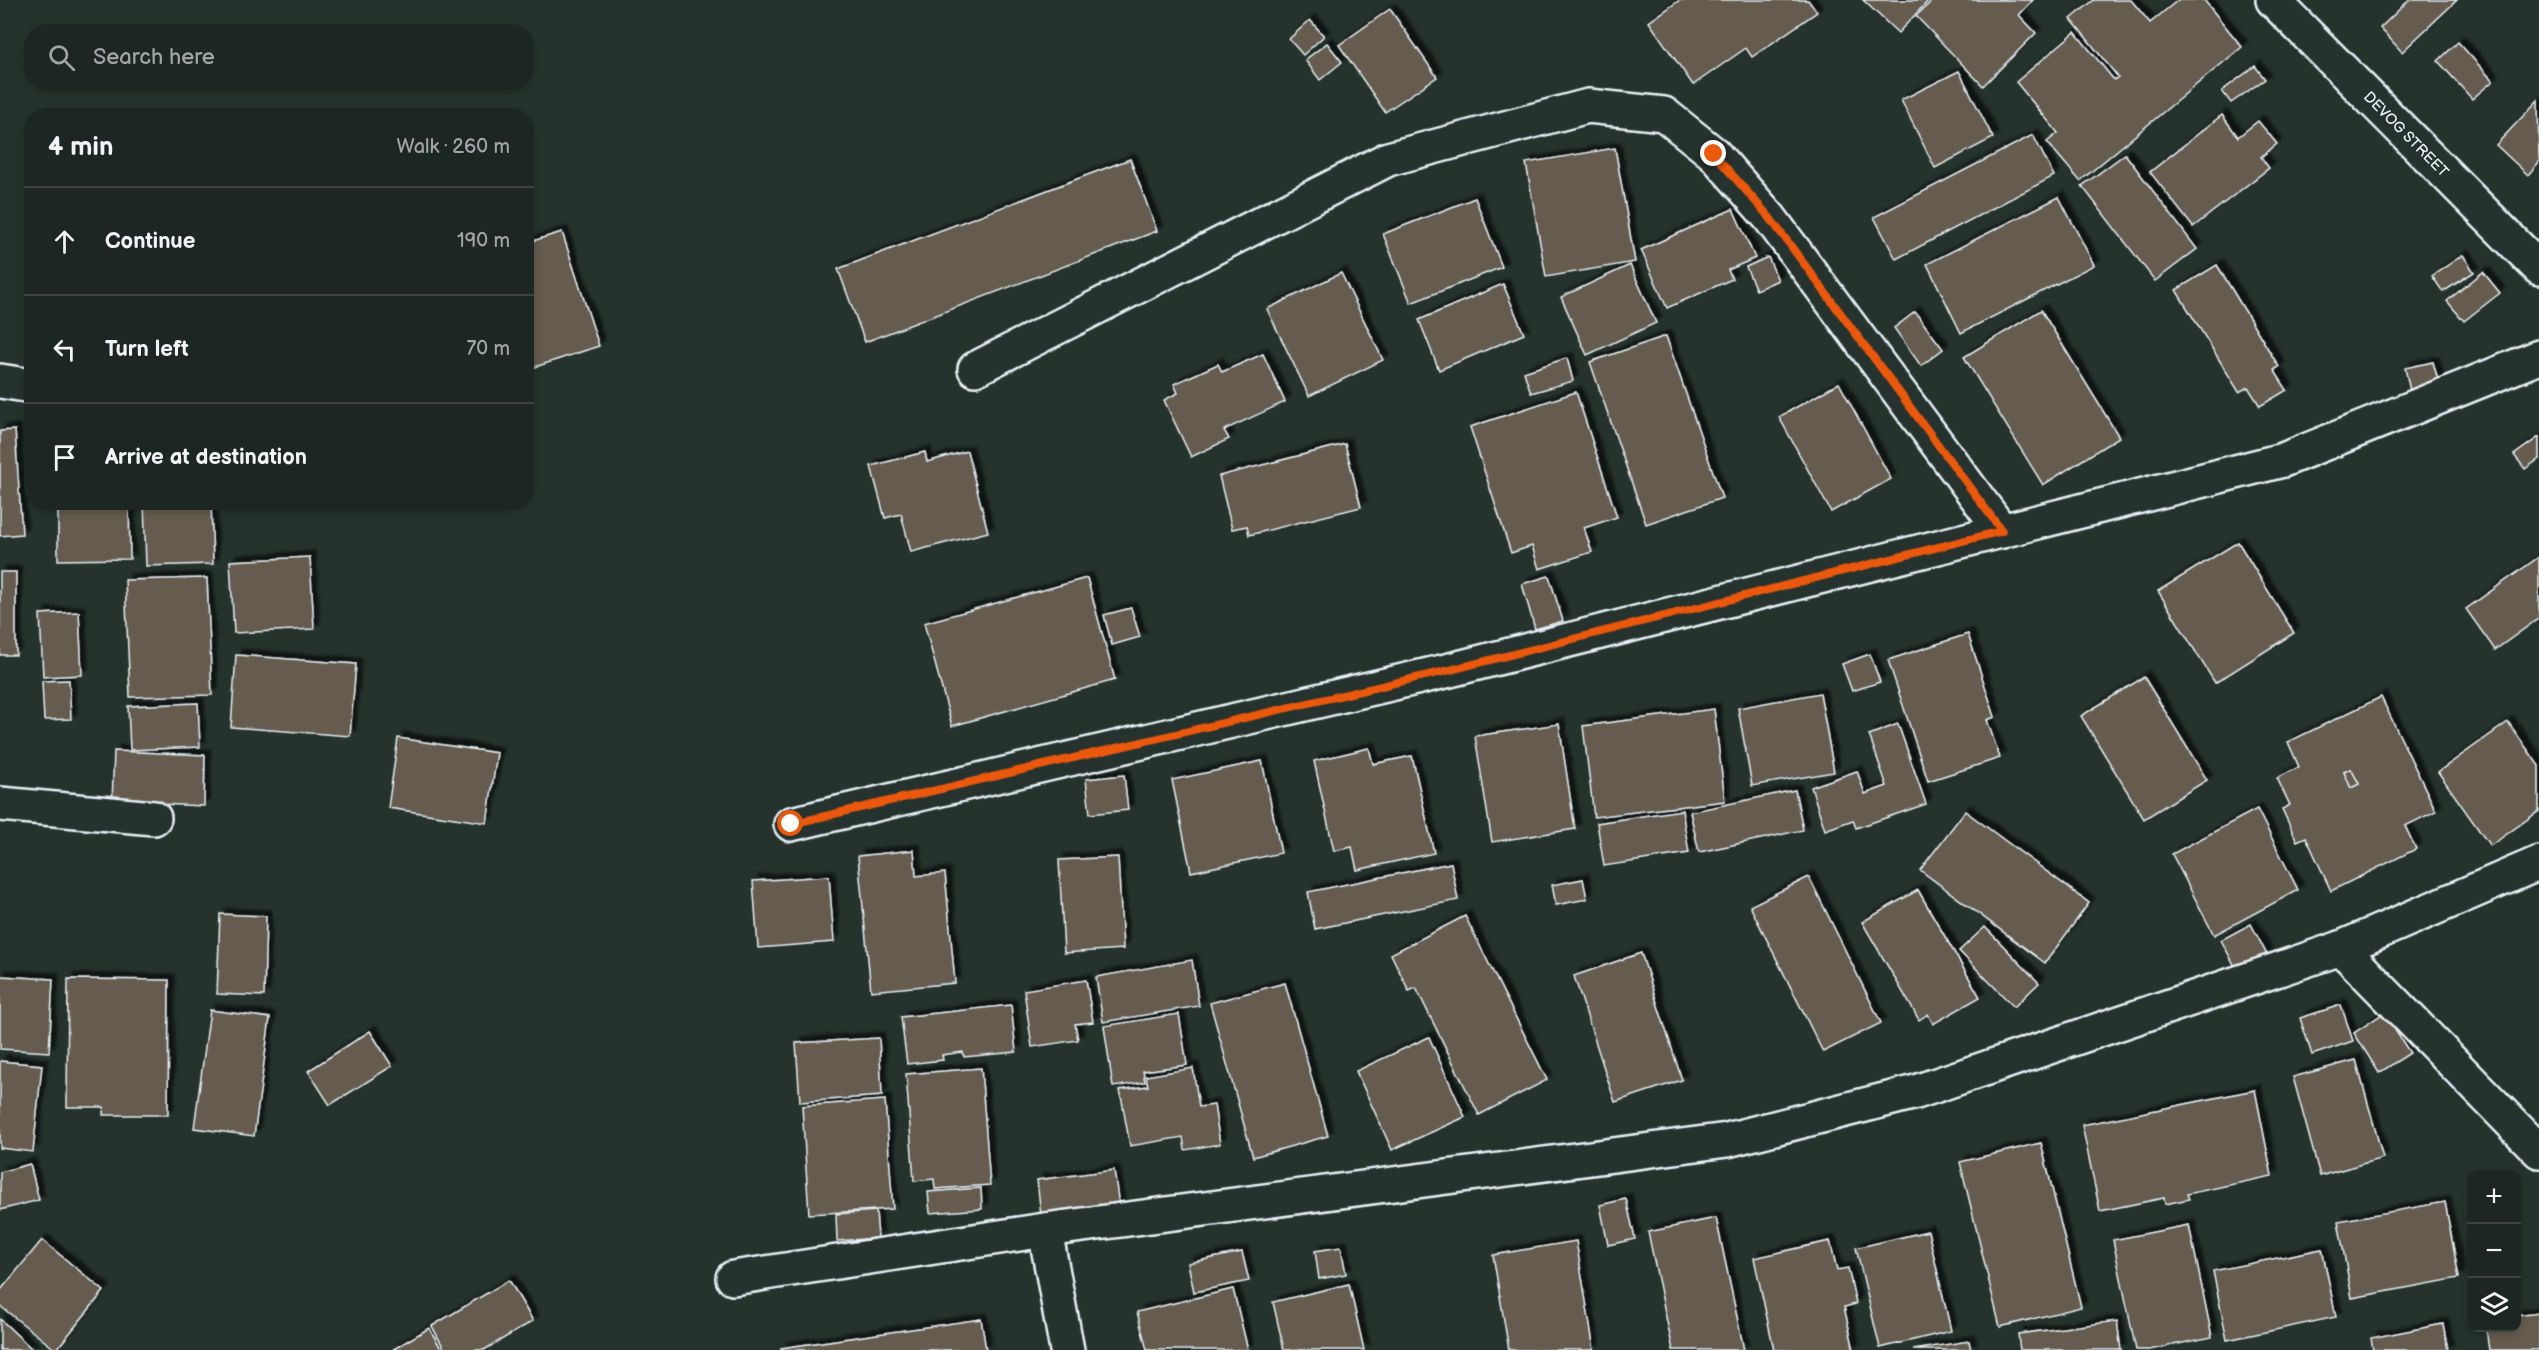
<!DOCTYPE html>
<meta charset="utf-8">
<style>
body{margin:0;font-family:"Balsamiq Sans",sans-serif;background:#29322f;color:#f1f3f6}
.controls{position:absolute;right:18px;bottom:18px;display:grid;overflow:hidden;border-radius:12px;box-shadow:0 3px 9px #0003}
.controls button{width:54px;height:54px;display:grid;place-items:center;padding:0;border:0;border-bottom:2px solid #3a4340;background:#1c2622;color:#f1f3f6;font:30px sans-serif}
.stop{position:absolute;width:18px;height:18px;margin:-14px;border:4px solid #ea580c;border-radius:50%;background:#fff}
.stop.end{background:#ea580c;border-color:#fff;box-shadow:0 2px 6px #0008}
.list{margin:0;padding:0;list-style:none}
h2{display:flex;justify-content:space-between;align-items:center;height:78px;margin:0;padding:0 24px;font-size:26px}
h2 small{font-size:20px;font-weight:400;color:#a0a5a5}
.list li{display:grid;grid-template-columns:39px 1fr auto;gap:18px;align-items:center;box-sizing:border-box;height:108px;padding:0 24px;border-top:2px solid #3a4340}
.list b{display:block;font-size:22px;white-space:nowrap}
.list em{font-size:20px;font-style:normal;color:#a0a5a5}
.icon{flex:none;width:33px;height:33px;fill:none;stroke:currentColor;stroke-width:2;stroke-linecap:round;stroke-linejoin:round}
.map{position:relative;flex:none;width:2539px;height:1350px;overflow:hidden}
.search{position:absolute;background:#1c2622;box-shadow:0 3px 9px #0003;left:24px;top:24px;width:510px;height:66px;display:flex;align-items:center;gap:15px;box-sizing:border-box;padding:0 21px;border-radius:24px;color:#a0a5a5;font-size:22px}
.panel{position:absolute;background:#1c2622;box-shadow:0 3px 9px #0003;left:24px;top:108px;width:510px;height:402px;border-radius:24px}
.map>svg:first-child{display:block}
</style>
<div class="map">
<svg width="2539" height="1350" viewBox="0 0 2539 1350">
<defs>
<filter id="shadow"><feDropShadow dx="5.5" dy="-5.5" stdDeviation="1.5" flood-color="#0009"/></filter>
</defs>
<rect width="100%" height="100%" fill="#26332d"/>
<filter id="ink" filterUnits="userSpaceOnUse"><feTurbulence type="fractalNoise" baseFrequency=".0167" numOctaves="2"/><feDisplacementMap in="SourceGraphic" scale="12" xChannelSelector="R" yChannelSelector="G"/><feConvolveMatrix kernelMatrix="1 2 1 2 8 2 1 2 1" color-interpolation-filters="sRGB"/></filter>
<g filter="url(#ink)">
<g fill="#655c4f" stroke="#e8f1f8" stroke-width="1.5" fill-rule="evenodd" filter="url(#shadow)">
<path d="M1680,0h128l9,12 -65,45 -6,-9 -53,37 -44,-63z"/>
<path d="M1863,0h66l-31,33z"/>
<path d="M1933,0h100l-14,15 17,18 -53,53 -67,-70z"/>
<path d="M2094,0h37l19,23 28,-23h26l38,47 -162,134 -33,-39 11,-9 -42,-51 59,-50 39,48 4,-3 -47,-58z"/>
<path d="M2409,0h48l-55,52 -22,-24z"/>
<path d="M1390,9l47,68 -52,35 -46,-67z"/>
<path d="M1310,20l14,16 -21,19 -14,-16z"/>
<path d="M2458,42l35,39 -21,18 -34,-38z"/>
<path d="M1327,43l15,19 -22,18 -15,-20z"/>
<path d="M2255,66l10,13 -34,24 -9,-12z"/>
<path d="M1959,71l34,67 -58,30 -34,-68z"/>
<path d="M2538,100l1,62 -11,13 -32,-30z"/>
<path d="M2222,115l16,22 20,-16 19,23 -16,13 8,11 -76,59 -43,-55z"/>
<path d="M2033,135l21,41 -158,83 -22,-42z"/>
<path d="M1615,148l20,114 -89,15 -20,-114z"/>
<path d="M2125,154l72,95 -42,32 -73,-95z"/>
<path d="M1130,159l27,72 -292,111 -27,-73z"/>
<path d="M2059,197l35,68 -133,68 -34,-69z"/>
<path d="M1475,198l27,69 -91,36 -28,-69z"/>
<path d="M1733,209l22,49 -27,12 4,9 -65,29 -26,-58z"/>
<path d="M562,232l37,114 -67,22 -6,-19v-106z"/>
<path d="M2463,255l11,17 -31,20 -11,-16z"/>
<path d="M1768,257l10,23 -22,10 -10,-23z"/>
<path d="M1630,265l26,58 -69,32 -26,-58z"/>
<path d="M2217,265l62,102 -5,3 13,20 -27,16 -12,-19 -9,5 -63,-102z"/>
<path d="M2483,272l17,21 -36,28 -17,-20z"/>
<path d="M1341,273l42,87 -74,36 -42,-87z"/>
<path d="M1503,284l21,50 -85,36 -20,-50z"/>
<path d="M2041,310l78,127 -76,48 -79,-128z"/>
<path d="M1915,312l28,37 -22,17 -27,-38z"/>
<path d="M1666,336l56,162 -76,26 -56,-162z"/>
<path d="M1263,354l22,48 -61,28 5,9 -38,18 -27,-57 14,-7 -4,-9 44,-20 4,8z"/>
<path d="M1567,358l6,23 -42,12 -7,-21z"/>
<path d="M2433,362l6,22 -29,7 -5,-23z"/>
<path d="M1839,383l52,96 -60,33 -52,-95z"/>
<path d="M1576,392l41,125 -33,11 8,24 -53,17 -7,-23 -21,7 -41,-126z"/>
<path d="M15,430l7,104 -22,2v-105z"/>
<path d="M2539,437v22l-14,10 -11,-14z"/>
<path d="M1345,444l16,63 -112,28 -2,-9 -15,3 -13,-53z"/>
<path d="M967,451l21,81 -77,20 -10,-38 -16,4 -14,-52 54,-14 2,10z"/>
<path d="M58,502h71l1,57 -72,1z"/>
<path d="M144,502h67l2,62 -67,2z"/>
<path d="M2238,542l56,91 -79,50 -57,-92z"/>
<path d="M310,557l4,72 -80,4 -4,-72z"/>
<path d="M2539,557v61l-44,32 -29,-41z"/>
<rect x="0" y="572" width="16" height="83"/>
<path d="M1549,576l14,45 -28,8 -13,-45z"/>
<path d="M207,578l5,117 -82,2 -5,-117z"/>
<path d="M1087,578l28,102 -163,46 -28,-103z"/>
<path d="M1131,608l9,29 -28,8 -8,-30z"/>
<path d="M79,612l3,63 -39,2 -3,-63z"/>
<path d="M1968,634l27,83 -8,3 13,38 -72,23 -40,-121z"/>
<path d="M1870,654l10,28 -28,9 -10,-27z"/>
<path d="M236,655l120,9 -6,72 -119,-9z"/>
<path d="M2144,677l63,103 -63,39 -63,-103z"/>
<path d="M69,680l2,39 -27,1 -2,-39z"/>
<path d="M1820,693l14,79 -82,14 -14,-78z"/>
<path d="M2381,697l55,114 -31,15 11,23 -85,42 -25,-54 -9,4 -15,-32 8,-4 -13,-27 22,-11 -11,-25zM2351,769l8,15 -8,4 -7,-16z"/>
<path d="M198,703l2,44 -70,3 -2,-44z"/>
<path d="M1714,709l11,92 -131,16 -11,-91z"/>
<path d="M2508,722l31,44v45l-49,35 -52,-74z"/>
<path d="M1559,724l16,105 -83,13 -17,-106z"/>
<path d="M1898,724l28,80 -70,24 -3,-8 -28,10 -14,-43 46,-16 8,23 22,-8 -18,-51z"/>
<path d="M398,738l99,15 -10,70 -99,-15z"/>
<path d="M1369,748l4,16 39,-8 22,97 -77,17 -5,-23 -18,4 -20,-90z"/>
<path d="M114,751l91,4 -1,51 -92,-4z"/>
<path d="M1262,761l19,92 -90,19 -19,-92z"/>
<path d="M2351,769l8,15 -8,4 -7,-16z"/>
<path d="M1124,775l4,35 -38,4 -4,-35z"/>
<path d="M1795,790l8,40 -104,22 -9,-40z"/>
<path d="M2257,809l41,81 -84,45 -42,-81z"/>
<path d="M1682,810l7,43 -85,13 -7,-43z"/>
<path d="M1965,811l124,92 -44,60 -125,-93z"/>
<path d="M914,850l2,26 29,-3 10,110 -84,8 -13,-135z"/>
<path d="M1118,857l5,92 -59,4 -5,-93z"/>
<path d="M1451,863l7,37 -143,29 -7,-37z"/>
<path d="M829,876l5,66 -76,6 -5,-67z"/>
<path d="M1809,877l72,146 -58,29 -73,-146z"/>
<path d="M1583,879l4,20 -31,6 -4,-20z"/>
<path d="M1918,890l62,107 -47,27 -5,-10 -9,6 -57,-98z"/>
<path d="M220,914l46,2 -2,80 -47,-2z"/>
<path d="M1465,916l82,164 -68,35 -63,-127 -7,3 -18,-37z"/>
<path d="M2251,924l16,31 -30,15 -16,-30z"/>
<path d="M1985,927l54,56 -25,24 -55,-56z"/>
<path d="M1641,953l41,127 -67,22 -41,-126z"/>
<path d="M1192,960l7,46 -96,16 -7,-45z"/>
<path d="M0,976l53,3 -4,73 -49,-3z"/>
<path d="M68,979l101,1 -1,135h-65l1,-8h-37z"/>
<path d="M1086,980l7,42 -18,2 3,16 -46,7 -8,-57z"/>
<path d="M1285,983l43,153 -75,21 -43,-154z"/>
<path d="M1011,1005l5,47 -52,5 -1,-5 -21,3 1,5 -36,4 -6,-47z"/>
<path d="M2341,1005l12,36 -41,14 -12,-37z"/>
<path d="M210,1010l60,8 -16,118 -60,-8z"/>
<path d="M2384,1013l26,40 -31,20 -25,-40z"/>
<path d="M1179,1014l8,51 -44,6 2,11 -32,5 -9,-61z"/>
<path d="M370,1031l22,35 -62,39 -22,-34z"/>
<path d="M1429,1037l36,80 -73,33 -36,-79z"/>
<path d="M879,1038l3,58 -82,6 -4,-59z"/>
<path d="M2356,1060l27,98 -63,18 -27,-99z"/>
<path d="M0,1061l42,4 -9,87 -33,-4z"/>
<path d="M981,1068l9,117 -55,4 -1,-10 -20,2 -8,-107z"/>
<path d="M1193,1068l6,39 15,-2 6,39 -35,6 -2,-13 -53,9 -10,-56 28,-4 -2,-10z"/>
<path d="M2255,1090l17,86 -85,18 2,5 -24,5 -1,-6 -64,13 -18,-86z"/>
<path d="M885,1100l8,109 -84,5 -7,-108z"/>
<path d="M2041,1143l40,164 -81,20 -40,-165z"/>
<path d="M30,1164l9,36 -39,10v-38z"/>
<path d="M1114,1170l5,36 -78,9 -4,-35z"/>
<path d="M981,1188l1,21 -52,4 -2,-21z"/>
<path d="M1626,1199l9,40 -27,6 -8,-40z"/>
<path d="M2445,1202l14,76 -107,20 -14,-77z"/>
<path d="M876,1211l2,27 -41,3 -1,-27z"/>
<path d="M1716,1218l28,132h-71l-25,-118z"/>
<path d="M2189,1225l23,112 -63,13h-13l-23,-110z"/>
<path d="M1928,1231l23,100 -71,17 -24,-100z"/>
<path d="M42,1240l62,51 -48,59 -56,-44v-15z"/>
<path d="M1576,1241l18,109h-85l-16,-95z"/>
<path d="M1830,1241l7,29 11,-2 8,36 -12,3 10,43h-80l-20,-92z"/>
<path d="M1341,1247l5,27 -27,5 -4,-28z"/>
<path d="M2322,1249l14,68 -109,23 -14,-69z"/>
<path d="M1242,1252l7,29 -55,11 -6,-29z"/>
<path d="M509,1280l24,41 -49,29h-39l-13,-24z"/>
<path d="M1349,1284l15,66h-80l-11,-48z"/>
<path d="M1233,1289l15,61h-101l-10,-38z"/>
<path d="M2539,1313v37h-50l-3,-22h30v-12z"/>
<path d="M0,1319l33,31h-33z"/>
<path d="M981,1319l5,31h-205v-2z"/>
<path d="M2117,1321l4,29h-101l-2,-16z"/>
<path d="M2443,1324l5,26h-75l-2,-12z"/>
<path d="M429,1328l13,22h-50z"/>
<path d="M1969,1341l2,9h-58z"/>
</g>
<g fill="none" stroke-linecap="round" stroke-linejoin="round">
<defs>
<g id="minor">
<path d="M975,369l413,-210 200,-53 76,8 50,40 56,64 232,313"/>
<path d="M0,381l32,5"/>
<path d="M0,804l154,14"/>
<path d="M791,824l659,-154 833,-210 256,-103"/>
<path d="M2341,948l198,203"/>
<path d="M1045,1230l22,120"/>
<path d="M733,1278l312,-48 682,-90 189,-48 425,-144 198,-85"/>
</g>
<g id="tertiary">
<path id="s1" d="M2273,0l266,268"/>
</g>
</defs>
<use href="#minor" stroke="#e8f1f8" stroke-width="38"/>
<use href="#tertiary" stroke="#e8f1f8" stroke-width="38"/>
<use href="#minor" stroke="#26332d" stroke-width="33"/>
<use href="#tertiary" stroke="#26332d" stroke-width="33"/>
</g>
</g>
<g fill="none" stroke-linecap="round" stroke-linejoin="round" filter="url(#ink)">
<path stroke="#ea580c" stroke-width="8" d="M791,824l659,-154 552,-139 -232,-313 -56,-64"/>
</g>
<g text-anchor="middle" stroke-width="4.5" stroke-linejoin="round" paint-order="stroke">
<g font-size="15" fill="#e8f1f8" stroke="#26332d">
<text dy="5" stroke="none"><textPath href="#s1" startOffset="189">DEVOG STREET</textPath></text>
</g>
</g>
</svg>
<div class="controls">
<button>+</button>
<button>−</button>
<button><svg class="icon" aria-label="layers" viewBox="0 0 24 24"><path d="M12 4l9 5-9 5-9-5zM3 14l9 5 9-5"/></svg></button>
</div>
<div class="stop" style="left:791px;top:824px"></div>
<div class="stop end" style="left:1714px;top:154px"></div>
<div class="search"><svg class="icon" aria-label="search" viewBox="0 0 24 24"><circle cx="10" cy="10" r="6"/><path d="M15 15l6 6"/></svg>Search here</div>
<section class="panel">
<h2>4 min<small>Walk · 260 m</small></h2>
<ul class="list">
<li><svg class="icon" aria-label="ahead" viewBox="0 0 24 24"><path d="M12 20V5M6 11l6-6 6 6"/></svg><div><b>Continue</b></div><em>190 m</em></li>
<li><svg class="icon" aria-label="left" viewBox="0 0 24 24"><path d="M17 20v-9H6M10 6l-5 5 5 5"/></svg><div><b>Turn left</b></div><em>70 m</em></li>
<li><svg class="icon" aria-label="arrive" viewBox="0 0 24 24"><path d="M6 21V4h12l-3 4 3 4H6"/></svg><div><b>Arrive at destination</b></div></li>
</ul>
</section>
</div>
